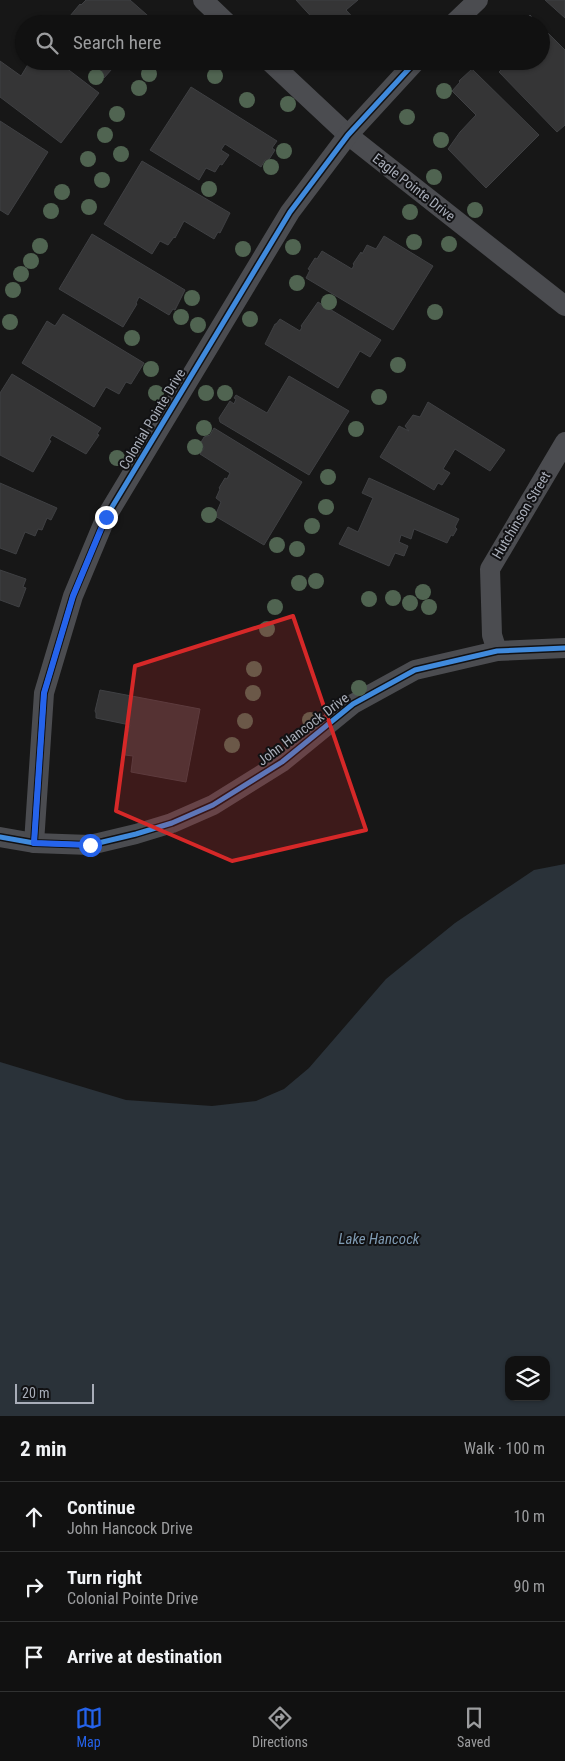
<!DOCTYPE html>
<meta charset="utf-8">
<style>
body{margin:0;font-family:"Roboto Condensed",sans-serif;background:#1a1a1a;color:#f1f3f6}
.controls{position:absolute;right:15px;bottom:15px;display:grid;overflow:hidden;border-radius:10px;box-shadow:0 1px 4px #0004}
.controls button{width:45px;height:45px;display:grid;place-items:center;padding:0;border:0;border-bottom:1px solid #303131;background:#111;color:#f1f3f6;font:25px sans-serif}
.scale{position:absolute;left:15px;bottom:12px;width:79px;box-sizing:border-box;padding-left:5px;border:2px solid #a8adb8;border-top:0;font-size:14px;line-height:18px;white-space:nowrap;color:#a8adb8;-webkit-text-stroke:4px #111113;paint-order:stroke}
.stop{position:absolute;width:15px;height:15px;margin:-11px;border:4px solid #2563eb;border-radius:50%;background:#fff}
.stop.end{background:#2563eb;border-color:#fff;box-shadow:0 1px 5px #0008}
.list{margin:0;padding:0;list-style:none}
h2{display:flex;justify-content:space-between;align-items:center;height:65px;margin:0;padding:0 20px;font-size:21px}
h2 small{font-size:16px;font-weight:400;color:#9c9d9f}
.list li{display:grid;grid-template-columns:32px 1fr auto;gap:15px;align-items:center;box-sizing:border-box;height:70px;padding:0 20px;border-top:1px solid #303131}
.list b{display:block;font-size:19px;white-space:nowrap}
.list p{margin:0;font-size:16px;white-space:nowrap;color:#9c9d9f}
.list em{font-size:16px;font-style:normal;color:#9c9d9f}
.icon{flex:none;width:28px;height:28px;fill:none;stroke:currentColor;stroke-width:2;stroke-linecap:round;stroke-linejoin:round}
.map{position:relative;flex:none;width:565px;height:1416px;overflow:hidden}
.search{position:absolute;background:#111;box-shadow:0 1px 4px #0004;left:15px;right:15px;top:15px;height:55px;display:flex;align-items:center;gap:12px;box-sizing:border-box;padding:0 18px;border-radius:28px;color:#9c9d9f;font-size:19px}
.sheet{height:275px;background:#111}
nav{display:flex;justify-content:space-around;align-items:center;box-sizing:border-box;height:70px;border-top:1px solid #303131;background:#111;font-size:14px;color:#9c9d9f}
nav a{display:grid;justify-items:center;gap:2px}
nav .on{color:#2563eb}
.map>svg:first-child{display:block}
</style>
<div class="map">
<svg width="565" height="1416" viewBox="0 0 565 1416">
<rect width="100%" height="100%" fill="#171717"/>
<path fill="#2a3239" fill-rule="evenodd" d="M565,864v552h-565v-354l126,38 86,6 44,-5 28,-12 25,-21 77,-89 69,-56 79,-53zM509,1360h37v37h-37z"/>
<g fill="#353536" stroke="#3f4043">
<path d="M86,0h44l25,22 -1,2h-87l-2,-2 15,-18 1,1z"/>
<path d="M296,0h62l-12,10 13,14h-41z"/>
<path d="M545,0h20v18z"/>
<path d="M530,15l9,9h-17z"/>
<path d="M541,26l24,24v75l-8,7 -58,-60 11,-11h31z"/>
<path d="M0,61l21,15 9,-15h27l42,32 -38,50 -61,-46z"/>
<path d="M86,61h33l-15,17z"/>
<path d="M472,69l67,66 -53,53 -38,-39 12,-17 16,-17 -24,-24 8,-9 -1,-1z"/>
<path d="M191,87l86,54 -5,7 3,2 -7,11 -3,-1 -4,7 -36,-23 -4,6 8,5 -7,10 -2,-1 -5,8 -9,-4 -7,12 -49,-30z"/>
<path d="M0,121l48,31 -40,63 -8,-5z"/>
<path d="M142,161l88,52 -10,20 -2,-1 -4,7 -30,-18 -9,17 -1,-1 -6,8 -8,-4 -8,13 -48,-30z"/>
<path d="M92,234l93,56 -10,20 -2,-1 -4,6 -30,-18 -3,6 1,1 -14,23 -64,-38z"/>
<path d="M384,236l49,30 -40,64 -87,-52 4,-8 -2,-1 7,-11 2,1 5,-8 30,18 2,-4 -1,-1 8,-12 1,2 5,-9 9,4z"/>
<path d="M318,302l63,38 -11,17 -10,-6 -22,37 -73,-44 10,-20h1l4,-5 20,12 2,-4 -1,-1z"/>
<path d="M63,314l81,49 -13,21 -5,-2 -7,12 -13,-7 -12,20 -72,-44 25,-42 8,5z"/>
<path d="M12,374l89,54 -4,6 2,1 -13,19 -34,-19 -3,5 2,1 -18,31 -33,-17v-62z"/>
<path d="M289,376l60,35 -40,64 -89,-53 -1,-4 11,-17 4,3 2,-5 -2,-1 2,-3 31,18z"/>
<path d="M428,402l77,48 -15,21 -35,-22 -12,20 7,4 -8,12 -4,-2 -4,7 -54,-33 19,-31 10,5 -4,-5 8,-11 7,2z"/>
<path d="M214,428l88,54 -38,63 -49,-29 6,-14 -5,-4 4,-9 -1,-1 6,-10 2,1 3,-6 -30,-19 4,-6 -3,-6 2,-3 1,-2 6,-2z"/>
<path d="M369,478l90,41 -4,8 2,2 -4,7 -2,-1 -4,8 -33,-14 -3,10 -10,-4 -2,7 9,4 -4,10 -9,-3 -6,13 -50,-22 9,-17 10,5 15,-34 -11,-5z"/>
<path d="M0,483l57,25 -6,12 -4,-2 -5,12 -4,-1 -3,7 -10,-4 -9,22 -16,-6z"/>
<path d="M0,570l26,9 -3,8 3,1 -7,19 -19,-7z"/>
<path d="M100,690l100,19 -14,73 -55,-10 2,-16 -8,-1 1,-10h-2l2,-13h2l2,-7 -34,-7v-5l-1,-2z"/>
</g>
<g fill="none" stroke-linecap="round" stroke-linejoin="round">
<g stroke="#4b4c50" stroke-width="20">
<path d="M203,0l25,24"/>
<path d="M453,24l25,-24"/>
<path d="M269,61l79,74 217,171"/>
<path d="M497,651l-5,-16 -2,-66 75,-127"/>
<path d="M0,837l34,6 56,2 46,-11 36,-11 41,-18 69,-43 71,-58 62,-34 82,-19 68,-3"/>
<path d="M34,843l10,-150 29,-97 33,-79 184,-305 58,-77 68,-74"/>
</g>
<defs>
<g id="cycleway">
<path d="M0,837l34,6 56,2 46,-11 36,-11 41,-18 69,-43 71,-58 62,-34 82,-19 68,-3"/>
<path d="M34,843l10,-150 29,-97 33,-79 184,-305 58,-77 68,-74"/>
</g>
</defs>
<use href="#cycleway" stroke="#111113" stroke-width="8"/>
<use href="#cycleway" stroke="#408adc" stroke-width="5"/>
</g>
<g fill="#506451">
<circle cx="149" cy="74" r="8"/>
<circle cx="215" cy="76" r="8"/>
<circle cx="96" cy="77" r="8"/>
<circle cx="139" cy="88" r="8"/>
<circle cx="444" cy="91" r="8"/>
<circle cx="247" cy="100" r="8"/>
<circle cx="288" cy="104" r="8"/>
<circle cx="117" cy="114" r="8"/>
<circle cx="407" cy="117" r="8"/>
<circle cx="105" cy="135" r="8"/>
<circle cx="441" cy="140" r="8"/>
<circle cx="284" cy="151" r="8"/>
<circle cx="121" cy="154" r="8"/>
<circle cx="88" cy="159" r="8"/>
<circle cx="271" cy="167" r="8"/>
<circle cx="434" cy="177" r="8"/>
<circle cx="102" cy="180" r="8"/>
<circle cx="209" cy="189" r="8"/>
<circle cx="62" cy="192" r="8"/>
<circle cx="89" cy="207" r="8"/>
<circle cx="475" cy="210" r="8"/>
<circle cx="51" cy="211" r="8"/>
<circle cx="410" cy="212" r="8"/>
<circle cx="414" cy="242" r="8"/>
<circle cx="449" cy="244" r="8"/>
<circle cx="40" cy="246" r="8"/>
<circle cx="293" cy="247" r="8"/>
<circle cx="243" cy="249" r="8"/>
<circle cx="31" cy="261" r="8"/>
<circle cx="21" cy="274" r="8"/>
<circle cx="297" cy="283" r="8"/>
<circle cx="13" cy="290" r="8"/>
<circle cx="192" cy="298" r="8"/>
<circle cx="329" cy="302" r="8"/>
<circle cx="435" cy="312" r="8"/>
<circle cx="181" cy="317" r="8"/>
<circle cx="250" cy="319" r="8"/>
<circle cx="10" cy="322" r="8"/>
<circle cx="198" cy="325" r="8"/>
<circle cx="132" cy="338" r="8"/>
<circle cx="398" cy="365" r="8"/>
<circle cx="151" cy="369" r="8"/>
<circle cx="156" cy="393" r="8"/>
<circle cx="206" cy="393" r="8"/>
<circle cx="225" cy="393" r="8"/>
<circle cx="379" cy="397" r="8"/>
<circle cx="204" cy="428" r="8"/>
<circle cx="356" cy="429" r="8"/>
<circle cx="195" cy="447" r="8"/>
<circle cx="117" cy="458" r="8"/>
<circle cx="328" cy="477" r="8"/>
<circle cx="326" cy="507" r="8"/>
<circle cx="209" cy="515" r="8"/>
<circle cx="312" cy="526" r="8"/>
<circle cx="277" cy="545" r="8"/>
<circle cx="297" cy="549" r="8"/>
<circle cx="316" cy="581" r="8"/>
<circle cx="299" cy="583" r="8"/>
<circle cx="423" cy="592" r="8"/>
<circle cx="393" cy="598" r="8"/>
<circle cx="369" cy="599" r="8"/>
<circle cx="410" cy="603" r="8"/>
<circle cx="275" cy="607" r="8"/>
<circle cx="429" cy="607" r="8"/>
<circle cx="267" cy="629" r="8"/>
<circle cx="254" cy="669" r="8"/>
<circle cx="359" cy="688" r="8"/>
<circle cx="253" cy="693" r="8"/>
<circle cx="310" cy="720" r="8"/>
<circle cx="245" cy="721" r="8"/>
<circle cx="232" cy="745" r="8"/>
</g>
<g fill="none" stroke-linecap="round" stroke-linejoin="round">
<path stroke="#2563eb" stroke-width="6" d="M90,845l-56,-2 10,-150 29,-97 33,-79"/>
</g>
<path fill="#d62828" fill-opacity="0.2" stroke="#d62828" stroke-width="4" stroke-linejoin="round" d="M293,616l73,214 -134,31 -116,-50 19,-145z"/>
<g text-anchor="middle" stroke-width="4" stroke-linejoin="round" paint-order="stroke">
<g font-size="14" fill="#a8adb8" stroke="#111113">
<text transform="translate(414 187) rotate(38)" y="5">Eagle Pointe Drive</text>
<text transform="translate(152 419) rotate(-59)" y="5">Colonial Pointe Drive</text>
<text transform="translate(521 515) rotate(-59)" y="5">Hutchinson Street</text>
<text transform="translate(303 729) rotate(-37)" y="5">John Hancock Drive</text>
</g>
<g font-size="15" font-style="italic" fill="#7f9bb3" stroke="#111113">
<text x="379" y="1244">Lake Hancock</text>
</g>
</g>
</svg>
<div class="controls">
<button><svg class="icon" aria-label="layers" viewBox="0 0 24 24"><path d="M12 4l9 5-9 5-9-5zM3 14l9 5 9-5"/></svg></button>
</div>
<div class="scale">20 m</div>
<div class="stop" style="left:90px;top:845px"></div>
<div class="stop end" style="left:106px;top:517px"></div>
<div class="search"><svg class="icon" aria-label="search" viewBox="0 0 24 24"><circle cx="10" cy="10" r="6"/><path d="M15 15l6 6"/></svg>Search here</div>
</div>
<section class="sheet">
<h2>2 min<small>Walk · 100 m</small></h2>
<ul class="list">
<li><svg class="icon" aria-label="ahead" viewBox="0 0 24 24"><path d="M12 20V5M6 11l6-6 6 6"/></svg><div><b>Continue</b><p>John Hancock Drive</p></div><em>10 m</em></li>
<li><svg class="icon" aria-label="right" viewBox="0 0 24 24"><path d="M7 20v-9h11M14 6l5 5-5 5"/></svg><div><b>Turn right</b><p>Colonial Pointe Drive</p></div><em>90 m</em></li>
<li><svg class="icon" aria-label="arrive" viewBox="0 0 24 24"><path d="M6 21V4h12l-3 4 3 4H6"/></svg><div><b>Arrive at destination</b></div></li>
</ul>
</section>
<nav>
<a class="on"><svg class="icon" aria-label="map" viewBox="0 0 24 24"><path d="M3 6l6-2 6 2 6-2v14l-6 2-6-2-6 2zM9 4v14M15 6v14"/></svg>Map</a>
<a><svg class="icon" aria-label="directions" viewBox="0 0 24 24"><path d="M12 3l9 9-9 9-9-9zM9 14v-3h6M13 9l2 2-2 2"/></svg>Directions</a>
<a><svg class="icon" aria-label="saved" viewBox="0 0 24 24"><path d="M7 4h10v16l-5-4-5 4z"/></svg>Saved</a>
</nav>
